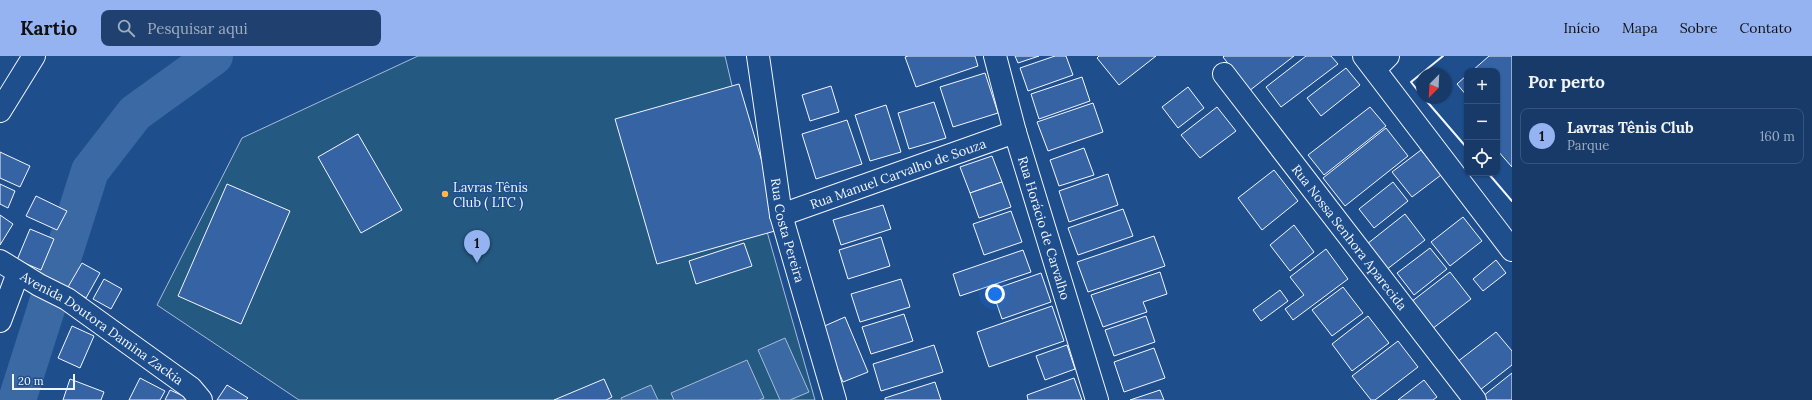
<!DOCTYPE html>
<html lang="pt">
<meta charset="utf-8">
<style>
body{margin:0;font-family:Lora,serif;background:#20416f;color:#f1f3f6}
.controls{position:absolute;right:12px;top:12px;display:grid;overflow:hidden;border-radius:8px;box-shadow:0 1px 3px #0004}
.controls button{width:36px;height:36px;display:grid;place-items:center;padding:0;border:0;border-bottom:1px solid #36547d;background:#173a69;color:#f1f3f6;font:20px sans-serif}
.compass{position:absolute;left:1416px;top:12px;width:36px;height:36px;border-radius:50%;background:#173a69;box-shadow:0 1px 3px #0004;rotate:204deg}
.scale{position:absolute;left:12px;bottom:10px;width:63px;box-sizing:border-box;padding-left:4px;border:2px solid #f2f6ff;border-top:0;font-size:11px;line-height:14px;white-space:nowrap;color:#f2f6ff;-webkit-text-stroke:3px #1f4e8c;paint-order:stroke}
.you{position:absolute;left:995px;top:238px;width:14px;height:14px;margin:-10px;border:3px solid #fff;border-radius:50%;background:#1a73e8;box-shadow:0 0 0 6px #1a73e833}
.badge{display:grid;place-items:center;width:26px;height:26px;border-radius:50%;background:#95b2f1;color:#111;font-size:13px;font-weight:700}
.pin{position:absolute;translate:-50% -33px;filter:drop-shadow(0 1px 2px #0008)}
.pin::after{content:'';position:absolute;top:21px;width:14px;height:12px;background:inherit;clip-path:polygon(0 0,100% 0,50% 100%)}
.list{margin:0;padding:0;list-style:none}
h2{display:flex;justify-content:space-between;align-items:center;height:52px;margin:0;padding:0 16px;font-size:17px}
h2 small{font-size:13px;font-weight:400;color:#9eadc0}
.list li{display:grid;grid-template-columns:26px 1fr auto;gap:12px;align-items:center;box-sizing:border-box;height:56px;margin:0 8px 8px;padding:0 8px;border:1px solid #36547d;border-radius:8px}
.list b{display:block;font-size:15px;white-space:nowrap}
.list p{margin:0;font-size:13px;white-space:nowrap;color:#9eadc0}
.list em{font-size:13px;font-style:normal;color:#9eadc0}
.icon{flex:none;width:22px;height:22px;fill:none;stroke:currentColor;stroke-width:2;stroke-linecap:round;stroke-linejoin:round}
.map{position:relative;flex:none;width:1512px;height:344px;overflow:hidden}
header{display:flex;align-items:center;gap:24px;box-sizing:border-box;height:56px;padding:0 20px;background:#95b2f1;color:#111}
header strong{font-size:19px}
nav{display:flex;gap:22px;margin-inline-start:auto;font-size:14px}
.search{width:280px;height:36px;background:#20416f;display:flex;align-items:center;gap:10px;box-sizing:border-box;padding:0 14px;border-radius:8px;color:#9eadc0;font-size:15px}
main{display:flex}
aside{flex:1;background:#173a69}
.map>svg:first-child{display:block}
</style>
<header>
<strong>Kartio</strong>
<div class="search"><svg class="icon" aria-label="search" viewBox="0 0 24 24"><circle cx="10" cy="10" r="6"/><path d="M15 15l6 6"/></svg>Pesquisar aqui</div>
<nav><a>Início</a><a>Mapa</a><a>Sobre</a><a>Contato</a></nav>
</header>
<main>
<div class="map">
<svg width="1512" height="344" viewBox="0 0 1512 344">
<rect width="100%" height="100%" fill="#1f4e8c"/>
<path fill="#245a82" stroke="#a8bbd7" d="M418,0h307l39,165 51,179h-516l-142,-95 85,-167z"/>
<g fill="#3b69a3" stroke="#a8bbd7">
<path d="M785,282l24,54 -19,8h-10l-22,-50z"/>
<path d="M747,304l17,38 -5,2h-85l-3,-7z"/>
<path d="M651,329l7,15h-36l-1,-2z"/>
</g>
<g fill="none" stroke-linecap="round" stroke-linejoin="round">
<path stroke="#3b69a3" stroke-width="38" d="M17,344l73,-229 45,-58 79,-57"/>
</g>
<g fill="#3563a3" stroke="#f2f6ff">
<path d="M908,0h67l3,10 -62,21 -11,-30z"/>
<path d="M1015,0h24l-21,7z"/>
<path d="M1055,0h11l7,19 -45,16 -8,-23z"/>
<path d="M1099,0h57l-37,29 -22,-27z"/>
<path d="M1224,0h70l-45,35 -26,-34z"/>
<path d="M1306,0h25l7,8 -57,43 -15,-20z"/>
<path d="M1489,0h23v111l-15,-17v-79h-25z"/>
<path d="M1346,12l14,17 -39,31 -14,-18z"/>
<path d="M985,17l13,40 -45,14 -13,-40z"/>
<path d="M1467,19v21l-10,-12z"/>
<path d="M1082,21l8,24 -51,18 -8,-25z"/>
<path d="M739,28l43,145 -125,35 -42,-145z"/>
<path d="M831,30l8,26 -29,9 -8,-26z"/>
<path d="M1188,31l16,21 -26,20 -16,-21z"/>
<path d="M934,46l12,36 -37,11 -11,-36z"/>
<path d="M1093,47l10,29 -55,19 -11,-29z"/>
<path d="M886,49l15,47 -31,9 -15,-46z"/>
<path d="M1217,51l19,24 -36,27 -19,-23z"/>
<path d="M1370,51l16,19 -62,49 -16,-20z"/>
<path d="M847,64l15,44 -46,15 -14,-45z"/>
<path d="M1386,72l22,28 -63,50 -22,-28z"/>
<path d="M358,78l44,76 -41,23 -43,-76z"/>
<path d="M1084,92l10,27 -35,11 -9,-26z"/>
<path d="M1421,94l20,25 -29,22 -20,-25z"/>
<path d="M0,96l30,14 -10,21 -20,-9z"/>
<path d="M992,100l10,26 -32,11 -10,-26z"/>
<path d="M1274,114l24,31 -36,29 -24,-32z"/>
<path d="M1108,118l10,31 -49,17 -10,-31z"/>
<path d="M1002,126l9,25 -32,11 -9,-25z"/>
<path d="M1393,126l15,19 -34,27 -15,-19z"/>
<path d="M0,128l15,7 -7,17 -8,-4z"/>
<path d="M227,128l63,27 -49,113 -63,-28z"/>
<path d="M36,140l31,15 -10,19 -31,-14z"/>
<path d="M883,149l8,24 -50,16 -8,-25z"/>
<path d="M1123,153l10,27 -55,19 -10,-27z"/>
<path d="M1011,155l11,31 -38,13 -11,-31z"/>
<path d="M1405,158l20,26 -39,30 -19,-26z"/>
<path d="M0,159l13,9 -13,21z"/>
<path d="M1463,161l19,24 -32,25 -19,-24z"/>
<path d="M1294,169l20,27 -24,19 -20,-26z"/>
<path d="M30,173l24,10 -13,31 -24,-10z"/>
<path d="M1154,180l11,30 -77,26 -11,-30z"/>
<path d="M881,181l9,29 -42,13 -9,-29z"/>
<path d="M744,187l8,23 -56,18 -7,-23z"/>
<path d="M1430,192l17,21 -33,26 -17,-22z"/>
<path d="M1326,193l22,30 -55,41 -8,-11 19,-14 -14,-18z"/>
<path d="M1023,194l8,22 -71,24 -7,-22z"/>
<path d="M1496,204l10,13 -23,18 -10,-12z"/>
<path d="M82,207l18,10 -14,25 -18,-11z"/>
<path d="M1160,216l7,22 -24,8 4,10 -44,15 -12,-32z"/>
<path d="M1450,216l21,27 -39,30 -21,-27z"/>
<path d="M1041,217l10,29 -49,17 -10,-29z"/>
<path d="M104,223l18,10 -11,20 -18,-10z"/>
<path d="M901,223l9,28 -50,15 -9,-28z"/>
<path d="M1343,231l20,26 -31,23 -20,-26z"/>
<path d="M1280,234l8,11 -27,20 -8,-11z"/>
<path d="M1052,250l12,35 -75,26 -12,-35z"/>
<path d="M904,258l9,27 -42,13 -9,-27z"/>
<path d="M1146,260l9,26 -41,14 -9,-26z"/>
<path d="M1368,260l21,27 -37,28 -20,-27z"/>
<path d="M845,261l23,55 -25,10 -23,-54z"/>
<path d="M72,270l22,10 -14,32 -22,-10z"/>
<path d="M1496,276l16,19v14l-32,25 -23,-28z"/>
<path d="M1398,285l20,26 -43,33h-4l-19,-24z"/>
<path d="M934,289l9,27 -62,19 -8,-27z"/>
<path d="M1067,289l8,24 -30,11 -9,-24z"/>
<path d="M1154,292l11,30 -41,14 -10,-30z"/>
<path d="M1512,317v27h-26l-3,-4z"/>
<path d="M140,322l25,13 -5,9h-31z"/>
<path d="M1074,322l8,22h-54l-1,-5z"/>
<path d="M70,323l34,13 -3,8h-38z"/>
<path d="M604,323l8,18 -6,3h-52z"/>
<path d="M1424,324l13,17 -4,3h-35z"/>
<path d="M935,326l6,18h-56v-2z"/>
<path d="M227,329l21,13 -2,2h-29z"/>
<path d="M170,334l20,9 -1,1h-24z"/>
<path d="M1160,334l4,10h-34z"/>
</g>
<g fill="none" stroke-linecap="round" stroke-linejoin="round">
<defs>
<g id="minor">
<path id="s1" d="M758,0l23,159 54,185"/>
<path id="s2" d="M995,0l20,76 82,268"/>
<path d="M1375,13l13,-13"/>
<path id="s3" d="M1224,18l251,326"/>
<path d="M0,55l34,-55"/>
<path id="s4" d="M781,159l234,-83"/>
<path id="s5" d="M0,205l39,24 28,14 124,89 10,12"/>
<path d="M0,265l18,-48"/>
</g>
<path id="major" d="M1364,0l148,194"/>
</defs>
<use href="#minor" stroke="#f2f6ff" stroke-width="24"/>
<use href="#major" stroke="#f2f6ff" stroke-width="24"/>
<use href="#minor" stroke="#1f4e8c" stroke-width="22"/>
<use href="#major" stroke="#1f4e8c" stroke-width="22"/>
<g stroke="#f2f6ff" stroke-width="2">
<path d="M1422,40l-11,-14 32,-26"/>
<path d="M1424,42l43,50"/>
<path d="M1488,117l24,28"/>
</g>
</g>
<circle fill="#ffb74d" stroke="#1f4e8c" stroke-width="1.5" cx="445" cy="138" r="4"/>
<g text-anchor="middle" stroke-width="3" stroke-linejoin="round" paint-order="stroke">
<g font-size="13" fill="#f2f6ff" stroke="#1f4e8c">
<text dy="5" stroke="none"><textPath href="#s4" startOffset="124">Rua Manuel Carvalho de Souza</textPath></text>
<text dy="5" stroke="none"><textPath href="#s2" startOffset="179">Rua Horácio de Carvalho</textPath></text>
<text dy="5" stroke="none"><textPath href="#s1" startOffset="177">Rua Costa Pereira</textPath></text>
<text dy="5" stroke="none"><textPath href="#s3" startOffset="206">Rua Nossa Senhora Aparecida</textPath></text>
<text dy="5" stroke="none"><textPath href="#s5" startOffset="122">Avenida Doutora Damina Zackia</textPath></text>
</g>
<g font-size="13" fill="#f2f6ff" stroke="#1f4e8c" text-anchor="start">
<text x="453" y="136">Lavras Tênis<tspan x="453" dy="15">Club ( LTC )</tspan></text>
</g>
</g>
</svg>
<div class="controls">
<button>+</button>
<button>−</button>
<button><svg class="icon" aria-label="locate" viewBox="0 0 24 24"><circle cx="12" cy="12" r="6"/><path d="M12 2v4M12 18v4M2 12h4M18 12h4"/></svg></button>
</div>
<svg class="compass" viewBox="-18 -18 36 36"><path d="M0-13l5 13h-10z" fill="#e53935"/><path d="M0 13l5-13h-10z" fill="#9eadc0"/></svg>
<div class="scale">20 m</div>
<div class="you"></div>
<div class="pin badge" style="left:477px;top:207px">1</div>
</div>
<aside>
<h2>Por perto<small></small></h2>
<ul class="list">
<li><span class="badge">1</span><div><b>Lavras Tênis Club</b><p>Parque</p></div><em>160 m</em></li>
</ul>
</aside>
</main>
